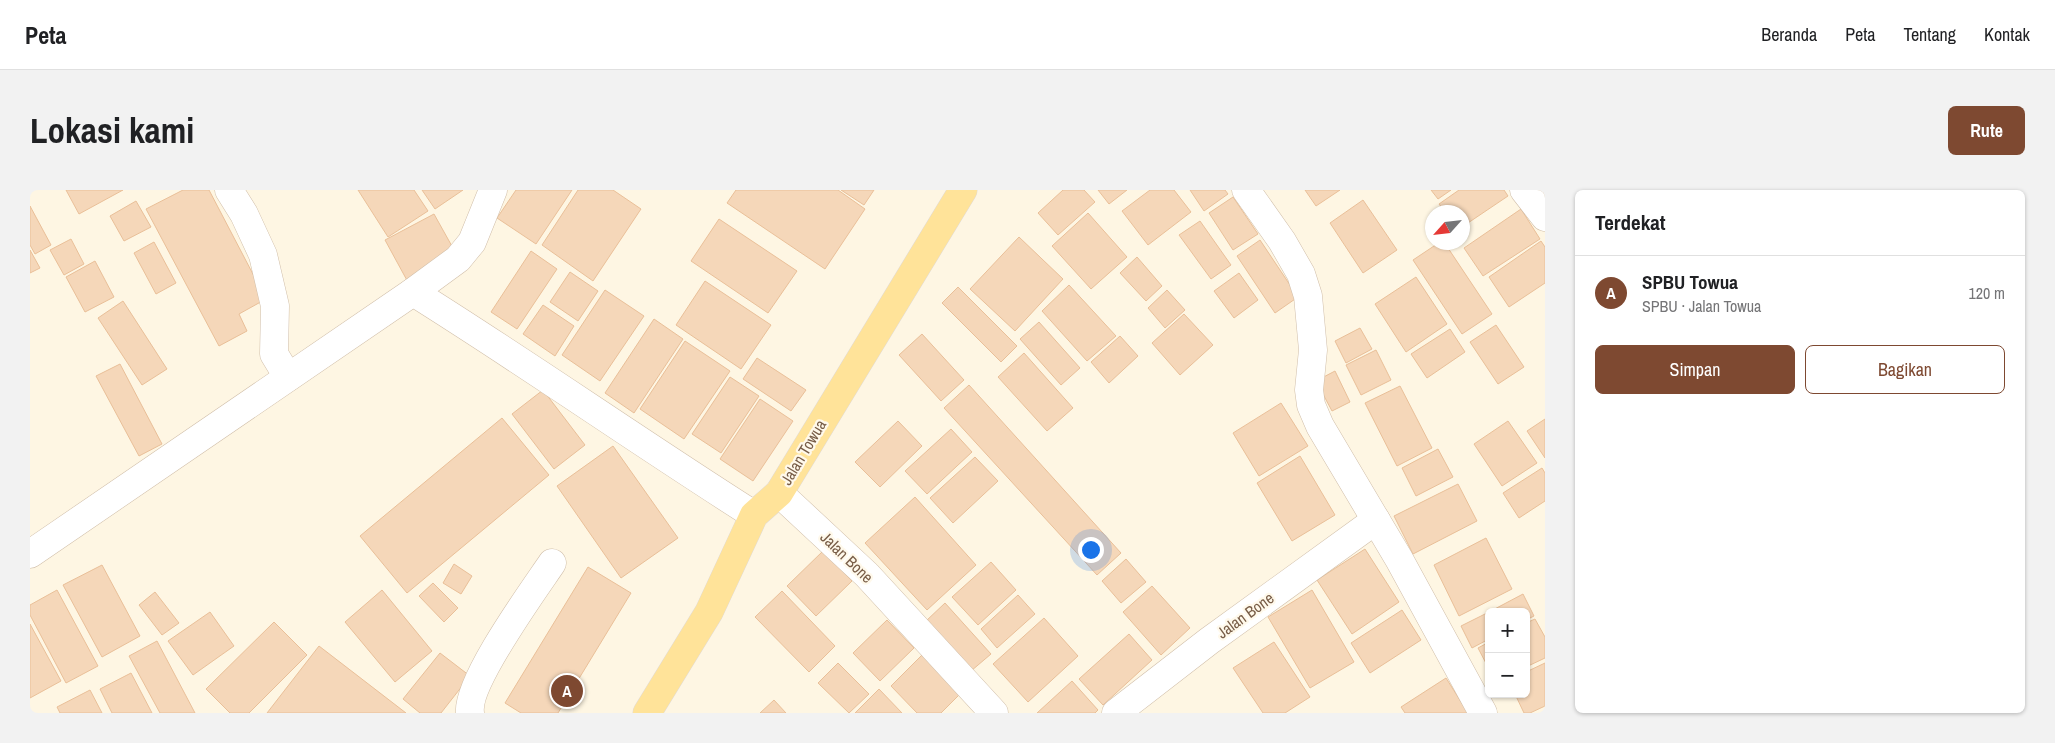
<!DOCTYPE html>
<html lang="id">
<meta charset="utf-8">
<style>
body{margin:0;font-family:"Archivo Narrow",sans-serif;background:#f2f2f2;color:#202124}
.controls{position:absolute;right:15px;bottom:15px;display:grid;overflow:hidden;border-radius:8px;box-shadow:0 1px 4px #0004}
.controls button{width:45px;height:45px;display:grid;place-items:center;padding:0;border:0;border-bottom:1px solid #e0e0e0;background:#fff;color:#202124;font:25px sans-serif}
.compass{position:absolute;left:1395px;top:15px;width:45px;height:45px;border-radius:50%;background:#fff;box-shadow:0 1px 4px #0004;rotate:243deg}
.you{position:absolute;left:1060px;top:359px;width:18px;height:18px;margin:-12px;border:4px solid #fff;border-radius:50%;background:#1a73e8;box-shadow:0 0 0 8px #1a73e833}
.badge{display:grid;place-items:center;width:32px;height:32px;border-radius:50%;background:#7e4931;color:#fff;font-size:16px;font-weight:700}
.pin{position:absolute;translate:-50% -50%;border:2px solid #fff;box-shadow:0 1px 5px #0006}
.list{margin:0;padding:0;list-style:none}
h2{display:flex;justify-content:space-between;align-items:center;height:65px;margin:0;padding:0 20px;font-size:21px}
h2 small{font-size:16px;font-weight:400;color:#757577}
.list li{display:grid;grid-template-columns:32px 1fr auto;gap:15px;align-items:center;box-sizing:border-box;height:75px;padding:0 20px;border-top:1px solid #e0e0e0}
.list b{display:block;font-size:19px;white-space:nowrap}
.list p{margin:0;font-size:16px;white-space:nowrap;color:#757577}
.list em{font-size:16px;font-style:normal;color:#757577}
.actions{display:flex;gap:10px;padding:15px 20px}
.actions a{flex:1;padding:11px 0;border:1px solid #7e4931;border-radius:8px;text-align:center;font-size:18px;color:#7e4931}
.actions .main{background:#7e4931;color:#fff}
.map{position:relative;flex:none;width:1515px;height:523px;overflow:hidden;border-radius:8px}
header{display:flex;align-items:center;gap:30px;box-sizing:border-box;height:70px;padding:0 25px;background:#fff;border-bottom:1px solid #e0e0e0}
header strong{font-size:24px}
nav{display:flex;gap:28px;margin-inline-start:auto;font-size:18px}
.intro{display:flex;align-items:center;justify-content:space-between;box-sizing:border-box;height:120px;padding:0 30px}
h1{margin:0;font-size:35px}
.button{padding:12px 22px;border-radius:8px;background:#7e4931;color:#fff;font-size:18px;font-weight:700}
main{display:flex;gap:30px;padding:0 30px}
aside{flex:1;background:#fff;border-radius:8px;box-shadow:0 1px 4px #0004}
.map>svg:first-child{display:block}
</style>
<header>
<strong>Peta</strong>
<nav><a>Beranda</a><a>Peta</a><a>Tentang</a><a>Kontak</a></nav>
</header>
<div class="intro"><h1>Lokasi kami</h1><a class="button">Rute</a></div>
<main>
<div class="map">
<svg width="1515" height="523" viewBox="0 0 1515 523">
<rect width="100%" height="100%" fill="#fef6e3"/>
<g fill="#f5d7b9" stroke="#e9bf98">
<path d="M36,0h57l-44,24z"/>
<path d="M153,0h26l57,109 -27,15 8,17 -28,15 -73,-137z"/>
<path d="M328,0h56l14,21 -40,26z"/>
<path d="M392,0h41l-28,19z"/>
<path d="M486,0h56l-36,54 -39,-26z"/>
<path d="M548,0h35l28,19 -48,72 -51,-36z"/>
<path d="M706,0h102l27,19 -40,60 -98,-66z"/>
<path d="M811,0h33l-10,15z"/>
<path d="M1033,0h21l11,12 -37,33 -20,-22z"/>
<path d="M1068,0h29l-18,14z"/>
<path d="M1120,0h24l17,22 -43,33 -26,-34z"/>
<path d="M1160,0h35l3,4 -24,17z"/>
<path d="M1275,0h35l-24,16z"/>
<path d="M1401,0h20l-13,9z"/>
<path d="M1429,0h45l4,6 -46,31v-15h-17l-6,-8z"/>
<path d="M1203,7l25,37 -25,16 -24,-37z"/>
<path d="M1333,10l34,50 -34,23 -33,-50z"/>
<path d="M106,11l15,26 -27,14 -14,-25z"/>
<path d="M0,16l21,39 -16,9 -5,-9z"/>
<path d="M1491,19l19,30 -57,37 -19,-28z"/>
<path d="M1058,23l39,44 -36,32 -39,-43z"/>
<path d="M404,24l24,43 -49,27 -24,-44z"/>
<path d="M689,29l78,52 -29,42 -77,-52z"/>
<path d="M1170,31l31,44 -20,14 -32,-44z"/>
<path d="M989,47l44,42 -48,52 -45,-42z"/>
<path d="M41,49l13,25 -20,11 -14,-25z"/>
<path d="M1230,50l38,57 -23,16 -38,-57z"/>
<path d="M1511,51l4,6v36l-36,24 -20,-30z"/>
<path d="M124,52l22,41 -20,11 -22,-41z"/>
<path d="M1410,52h4l48,72 -30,20 -49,-74z"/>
<path d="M0,60l10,18 -10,5z"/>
<path d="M501,61l26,18 -40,60 -26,-17z"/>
<path d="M1107,67l25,29 -16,15 -26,-28z"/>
<path d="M65,71l19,36 -29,15 -19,-35z"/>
<path d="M540,82l28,19 -20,30 -28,-19z"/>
<path d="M1209,83l19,27 -24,18 -20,-27z"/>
<path d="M1386,87l31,47 -41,28 -31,-48z"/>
<path d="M675,91l66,44 -30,44 -65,-44z"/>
<path d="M1039,95l47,51 -29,25 -45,-50z"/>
<path d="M928,97l59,59 -16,16 -59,-59z"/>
<path d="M575,100l39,26 -44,65 -38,-26z"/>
<path d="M1137,100l18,20 -20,18 -17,-20z"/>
<path d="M93,111l44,68 -25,16 -44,-67z"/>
<path d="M513,115l31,21 -19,30 -32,-22z"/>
<path d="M1154,124l29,31 -33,30 -28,-32z"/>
<path d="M624,129l29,20 -49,74 -29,-20z"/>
<path d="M1009,132l41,46 -19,17 -41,-46z"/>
<path d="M1466,135l28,42 -26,17 -28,-42z"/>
<path d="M1330,138l12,21 -26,14 -11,-22z"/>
<path d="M1420,139l15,23 -38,26 -16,-24z"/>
<path d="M892,144l42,46 -23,21 -42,-46z"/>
<path d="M1090,146l18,20 -29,27 -18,-21z"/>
<path d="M655,151l45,30 -46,68 -44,-30z"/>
<path d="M1346,160l15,30 -30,15 -15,-30z"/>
<path d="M994,163l49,55 -26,23 -49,-54z"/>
<path d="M727,168l49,32 -15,21 -48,-32z"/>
<path d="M90,174l42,80 -23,12 -43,-80z"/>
<path d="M1305,181l15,31 -18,9 -16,-30z"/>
<path d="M700,187l29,19 -38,57 -29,-19z"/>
<path d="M939,195l152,168 -24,22 -153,-167z"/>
<path d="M1370,196l32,62 -35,18 -32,-63z"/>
<path d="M513,200l42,55 -31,24 -42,-55z"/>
<path d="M730,209l33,22 -40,60 -33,-22z"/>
<path d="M1251,213l27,43 -49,30 -26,-43z"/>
<path d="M472,228l47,57 -142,118 -47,-57z"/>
<path d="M1515,229v39l-18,-27z"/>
<path d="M868,231l24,25 -42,41 -25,-25z"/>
<path d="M1478,231l29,42 -35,23 -28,-42z"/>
<path d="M921,239l21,23 -45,42 -22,-23z"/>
<path d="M583,256l65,92 -57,40 -64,-92z"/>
<path d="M1408,259l15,28 -37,19 -14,-28z"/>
<path d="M1270,266l35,59 -43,26 -35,-58z"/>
<path d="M945,267l23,24 -45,42 -23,-25z"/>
<path d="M1512,278l3,5v28l-26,17 -16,-25z"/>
<path d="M1428,294l19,37 -64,33 -19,-38z"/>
<path d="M885,307l61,68 -49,45 -62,-67z"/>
<path d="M1456,348l26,51 -53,27 -25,-51z"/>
<path d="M1335,359l34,53 -47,32 -35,-54z"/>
<path d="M793,361l29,30 -36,35 -29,-30z"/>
<path d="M1096,369l20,23 -25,21 -19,-22z"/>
<path d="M961,372l25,28 -38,35 -26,-28z"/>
<path d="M424,374l18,12 -11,18 -18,-11z"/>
<path d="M72,375l38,71 -38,21 -39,-72z"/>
<path d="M558,377l43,26 -73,120h-37l-16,-10z"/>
<path d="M403,393l25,25 -14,14 -25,-26z"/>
<path d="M1122,396l38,42 -29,27 -38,-43z"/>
<path d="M27,400l41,76 -32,17 -36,-68v-10z"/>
<path d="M352,400l50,61 -37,31 -50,-60z"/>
<path d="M1282,400l42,72 -44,26 -42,-71z"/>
<path d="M752,401l53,55 -26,26 -54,-55z"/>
<path d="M125,402l24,31 -17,12 -23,-30z"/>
<path d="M1493,404l11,22 -8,4v-8h-37z"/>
<path d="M988,405l17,19 -38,34 -16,-19z"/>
<path d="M915,413l46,51 -20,17 -45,-50z"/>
<path d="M1372,420l19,30 -51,33 -19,-30z"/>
<path d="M180,422l24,34 -41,29 -25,-34z"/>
<path d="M1459,422v27l-17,9 -11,-22z"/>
<path d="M1014,428l34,38 -50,46 -35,-38z"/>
<path d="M1505,429l10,18v21l-19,9v-44z"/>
<path d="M857,430l27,28 -34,33 -27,-28z"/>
<path d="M244,432l33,33 -58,58h-19l-24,-24z"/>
<path d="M0,434l31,57 -31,17z"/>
<path d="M1099,444l23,26 -49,45 -24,-26z"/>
<path d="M127,451l38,72h-35l-31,-57z"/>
<path d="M1244,452l36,55 -25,16h-22l-30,-45z"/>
<path d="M1459,452v27l-11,-21z"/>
<path d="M289,456l87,67h-139z"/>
<path d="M410,463l30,23 -29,37h-21l-17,-14z"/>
<path d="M894,463l38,39 -21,21h-24l-26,-27z"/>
<path d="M808,473l31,31 -20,19 -31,-30z"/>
<path d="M1515,473v43l-15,7h-6l-9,-19h11v-22z"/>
<path d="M101,483l21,40h-40l-12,-24z"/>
<path d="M1416,488l22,35h-63l-4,-6z"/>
<path d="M1042,491l26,29 -3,3h-58z"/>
<path d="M849,499l23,24h-47z"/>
<path d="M60,500l12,23h-42l-3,-6z"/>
<path d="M744,510l12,13h-26z"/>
</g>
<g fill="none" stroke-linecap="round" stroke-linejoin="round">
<defs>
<g id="minor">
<path d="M199,0l15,24 19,41 12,51 -1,48 14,23"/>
<path d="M1216,0l36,51 19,33 7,22 5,54 -4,40 2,15 9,21 79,133 84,154"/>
<path d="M1494,0l21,27"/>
<path d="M383,102l45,-33 14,-17 21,-52"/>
<path d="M749,303l88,82 127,138"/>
<path d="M0,364l383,-262c115,72 226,150 341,223"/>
<path d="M440,523c-4,-30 63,-122 82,-150"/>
<path d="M1086,523l93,-72 167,-121"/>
</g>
<path id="major" d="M617,523l62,-101 45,-97 25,-22 184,-303"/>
</defs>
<use href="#minor" stroke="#d0bea9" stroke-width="29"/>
<use href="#major" stroke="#e1dbd7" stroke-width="29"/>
<use href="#minor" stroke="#fff" stroke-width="28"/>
<use href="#major" stroke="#ffe399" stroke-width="28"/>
</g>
<g text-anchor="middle" stroke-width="4.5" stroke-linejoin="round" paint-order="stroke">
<g font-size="16" fill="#785d47" stroke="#fff9eb">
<text transform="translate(773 262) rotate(-59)" y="6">Jalan Towua</text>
<text transform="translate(817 367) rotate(44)" y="6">Jalan Bone</text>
<text transform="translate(1215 425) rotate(-36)" y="6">Jalan Bone</text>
</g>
</g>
</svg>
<div class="controls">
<button>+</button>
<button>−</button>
</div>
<svg class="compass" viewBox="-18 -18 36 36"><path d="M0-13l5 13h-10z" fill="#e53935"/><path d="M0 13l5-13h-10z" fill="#757577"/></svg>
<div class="you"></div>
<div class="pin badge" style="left:537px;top:501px">A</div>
</div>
<aside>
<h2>Terdekat<small></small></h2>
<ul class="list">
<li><span class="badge">A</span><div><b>SPBU Towua</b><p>SPBU · Jalan Towua</p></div><em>120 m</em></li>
</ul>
<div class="actions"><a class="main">Simpan</a><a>Bagikan</a></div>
</aside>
</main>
